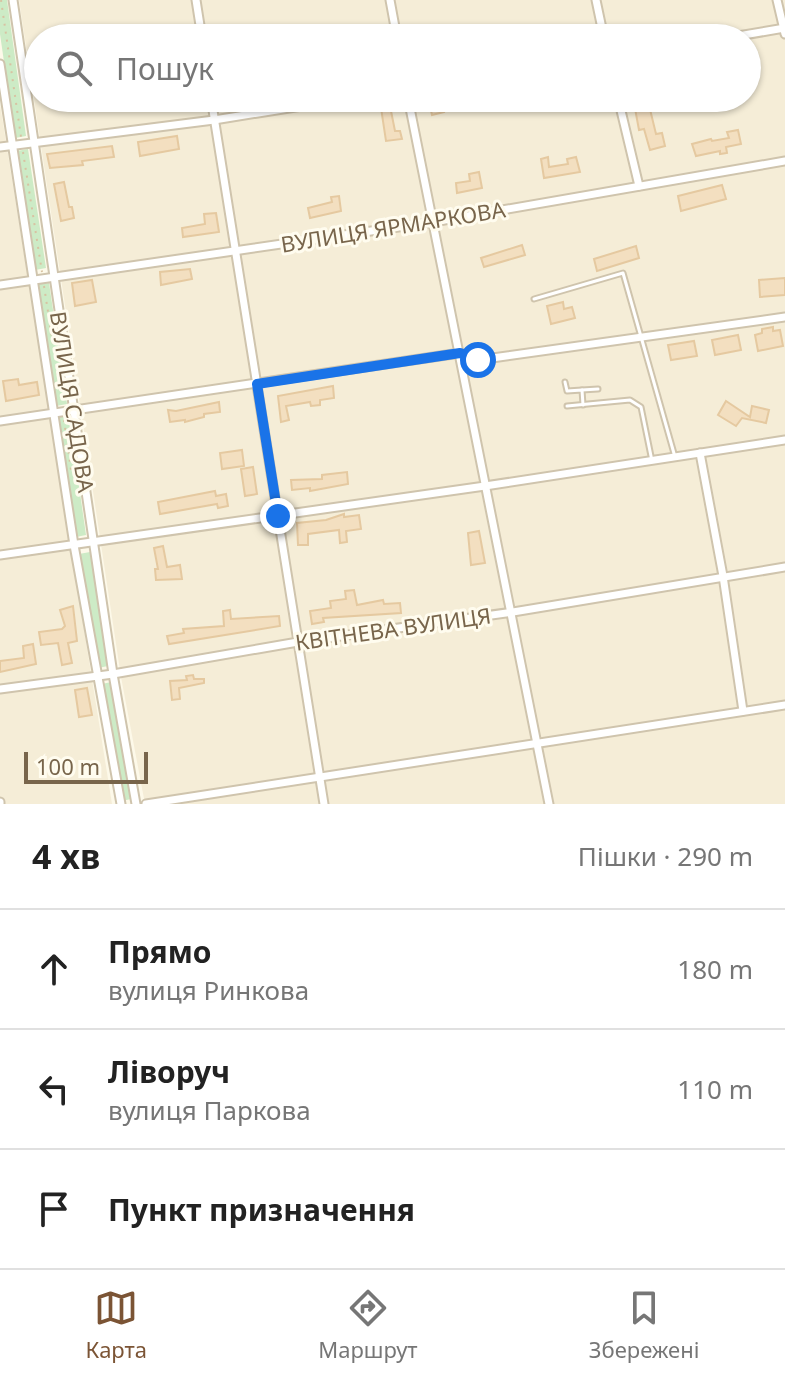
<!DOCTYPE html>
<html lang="uk">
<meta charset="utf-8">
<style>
body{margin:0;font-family:"Noto Sans",sans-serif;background:#f2f2f2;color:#222}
.scale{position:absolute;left:24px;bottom:20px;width:124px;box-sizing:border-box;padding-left:8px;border:4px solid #78654b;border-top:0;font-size:22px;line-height:28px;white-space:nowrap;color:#78654b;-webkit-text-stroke:6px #fffcef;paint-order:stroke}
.stop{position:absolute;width:24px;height:24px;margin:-18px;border:6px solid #1a73e8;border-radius:50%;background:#fff}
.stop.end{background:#1a73e8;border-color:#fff;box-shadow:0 2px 8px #0008}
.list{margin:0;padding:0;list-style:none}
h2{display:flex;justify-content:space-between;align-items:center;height:104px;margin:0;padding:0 32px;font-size:34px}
h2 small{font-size:26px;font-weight:400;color:#767676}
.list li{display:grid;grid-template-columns:52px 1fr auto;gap:24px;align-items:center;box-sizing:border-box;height:120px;padding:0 32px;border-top:2px solid #e0e0e0}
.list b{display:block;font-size:30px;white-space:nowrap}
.list p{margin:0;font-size:26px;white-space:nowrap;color:#767676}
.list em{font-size:26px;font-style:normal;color:#767676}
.icon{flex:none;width:44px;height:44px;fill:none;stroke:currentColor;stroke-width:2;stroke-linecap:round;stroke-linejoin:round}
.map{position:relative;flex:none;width:785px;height:804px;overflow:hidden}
.search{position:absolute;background:#fff;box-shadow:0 2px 6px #0004;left:24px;right:24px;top:24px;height:88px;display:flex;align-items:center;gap:20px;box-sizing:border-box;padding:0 28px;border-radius:44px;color:#767676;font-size:30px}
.sheet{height:464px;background:#fff}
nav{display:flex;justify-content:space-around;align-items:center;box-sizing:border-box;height:112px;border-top:2px solid #e0e0e0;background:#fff;font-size:22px;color:#767676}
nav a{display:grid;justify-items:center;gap:4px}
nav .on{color:#7b5435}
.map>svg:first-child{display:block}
</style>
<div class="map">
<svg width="785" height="804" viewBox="0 0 785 804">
<rect width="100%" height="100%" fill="#fdf9e9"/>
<g fill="#f5edd7" fill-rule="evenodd">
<path d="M19,0h766v804h-640l-24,-127zM38,38h709v60h-709z"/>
<path d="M0,104l112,700h-112z"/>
</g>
<g fill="#cdebc6">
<path d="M0,0h7l19,136 -11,2 -15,-104z"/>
<path d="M28,149l18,119 -11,2 -18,-119z"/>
<path d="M49,283l18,121 -11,2 -18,-122z"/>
<path d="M69,416l17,119 -10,2 -18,-120z"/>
<path d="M90,552l18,114 -10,2 -19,-114z"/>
<path d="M111,682l20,117 -9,2 -20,-117z"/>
</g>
<g fill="#f3dfc0" stroke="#e5c9a0" stroke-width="2">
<path d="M428,98h35l1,4 -13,2 1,2 -9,2 1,4 -12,3z"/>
<path d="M648,101l8,33 6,-1 3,13 -15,4 -6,-21 -5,1 -5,-27z"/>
<path d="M390,106l5,25h5l2,8 -16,2 -5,-33z"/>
<path d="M738,130l3,14 -15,3 1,6 -7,1v-3l-24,5 -4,-12 19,-5 1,2 17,-3 -2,-6z"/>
<path d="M177,136l2,13 -39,7 -2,-14z"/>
<path d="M112,146l2,11 -32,4 1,4 -33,3 -3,-14z"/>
<path d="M548,157l1,10 19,-3 -1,-5 9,-2 4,15 -36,6 -3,-19z"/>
<path d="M479,172l3,16 -25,5 -1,-10 14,-2 -1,-7z"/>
<path d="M64,182l5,25h3l2,11 -13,3 -7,-37z"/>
<path d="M722,185l4,14 -45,12 -3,-15z"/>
<path d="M339,196l2,15 -31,7 -2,-10 24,-6 -1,-5z"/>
<path d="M216,213l3,19 -36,5 -1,-9 23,-4 -1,-10z"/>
<path d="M522,245l3,10 -41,12 -3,-9z"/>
<path d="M636,246l3,12 -42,13 -3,-12z"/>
<path d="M190,269l2,10 -31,6 -1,-13z"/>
<path d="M785,278v17l-25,2 -1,-17z"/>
<path d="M92,280l4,22 -21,4 -3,-23z"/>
<path d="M563,302l1,7 8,-2 3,11 -24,6 -4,-18z"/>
<path d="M773,327v4l7,-1 3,16 -25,5 -3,-16 7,-2v-4z"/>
<path d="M738,335l3,15 -26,5 -3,-15z"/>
<path d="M694,341l3,15 -26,4 -3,-15z"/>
<path d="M18,379l1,6 18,-3 2,13 -33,6 -3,-20z"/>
<path d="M333,386l1,12 -14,2v5l-9,1 -1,-4 -24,4 3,14 -8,2 -3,-26z"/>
<path d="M726,401l24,16 2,-11 17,4 -3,13 -24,-5 -6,8 -18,-11z"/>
<path d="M219,402l1,10 -16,2v3l-19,5v-2l-15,2 -2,-12 8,1z"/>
<path d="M242,450l2,16 -22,3 -2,-16z"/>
<path d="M253,467l4,27 -12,2 -4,-27z"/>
<path d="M347,472l1,12 -38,7v-3l-18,2 -1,-10 31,-1v-4z"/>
<path d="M215,491l1,5 10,-2 2,12 -10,2 -1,-4 -57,10 -2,-12z"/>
<path d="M344,514v3l15,-2 2,14 -15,2 1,11 -7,1 -1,-13 -31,4v11h-10l-1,-22 29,-3z"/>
<path d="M479,531l6,32 -14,2 -3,-32z"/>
<path d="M163,546l4,21 13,-2 2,14 -26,1 -1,-11h3l-4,-21z"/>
<path d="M354,590l3,15 26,-5 1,4 16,-1 1,10 -78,5 1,4 -12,2 -2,-13 21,-3 -1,-7 16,-2 -1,-8z"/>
<path d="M73,606l4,35 -9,2 4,20 -10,2 -4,-22 -17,2 -2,-13 23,-3 3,-3 -5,-16z"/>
<path d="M230,610l1,9 48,-3 1,10 -111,18 -2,-8 17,-3 -1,-4 41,-3 -1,-15z"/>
<path d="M33,644l3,20 -36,8v-11l24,-3 -1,-12z"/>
<path d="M193,675l1,4h10v4l-25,5 1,11 -8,1 -2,-19 17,-1 -1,-4z"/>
<path d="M87,688l5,27 -13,2 -4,-27z"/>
</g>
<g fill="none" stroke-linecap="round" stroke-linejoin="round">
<defs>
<g id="service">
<path d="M534,299l89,-26 52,184"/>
<path d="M565,382l2,9 15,-1 1,15"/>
<path d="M582,390l16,-1"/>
<path d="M567,406l63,-6 11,7 11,54"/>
</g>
<g id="minor">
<path d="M13,0l100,674 23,130"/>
<path d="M196,0l6,38"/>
<path d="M390,0l7,38"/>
<path d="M596,0l8,38"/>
<path d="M777,0l8,34"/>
<path d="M726,38l59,-10"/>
<path d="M0,64l74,481 47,259"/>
<path d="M211,98l113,706"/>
<path d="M408,98l141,706"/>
<path d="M618,98l21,88"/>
<path d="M0,147l214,-27 138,-22"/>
<path d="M0,285l433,-63 352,-61"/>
<path d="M0,421l460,-68 18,7 307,-43"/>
<path d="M700,453l23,123 20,135"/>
<path d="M0,555l485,-69 300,-46"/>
<path d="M0,689l113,-15 185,-32 215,-30 272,-45"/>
<path d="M0,802v2"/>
<path d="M146,804l639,-99"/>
</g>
</defs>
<use href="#service" stroke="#cfc4ad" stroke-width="7"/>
<use href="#minor" stroke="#cfc4ad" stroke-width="11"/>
<g stroke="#d8c2a2" stroke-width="2" stroke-dasharray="2 6" stroke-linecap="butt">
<path d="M1,0l20,137"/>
<path d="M23,152l19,120"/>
<path d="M44,286l18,116"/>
<path d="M64,420l7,50"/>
</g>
<use href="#service" stroke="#fff" stroke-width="3"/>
<use href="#minor" stroke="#fff" stroke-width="7"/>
</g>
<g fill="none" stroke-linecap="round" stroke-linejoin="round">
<path stroke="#1a73e8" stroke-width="10" d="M278,516l-21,-132 203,-31 18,7"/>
</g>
<g text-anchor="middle" stroke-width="6" stroke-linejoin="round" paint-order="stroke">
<g font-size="22" fill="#78654b" stroke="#fffcef">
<text transform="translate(393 227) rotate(-9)" y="8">ВУЛИЦЯ ЯРМАРКОВА</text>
<text transform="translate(72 402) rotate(81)" y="8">ВУЛИЦЯ САДОВА</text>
<text transform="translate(393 629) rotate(-8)" y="8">КВІТНЕВА ВУЛИЦЯ</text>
</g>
</g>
</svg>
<div class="scale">100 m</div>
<div class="stop" style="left:478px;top:360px"></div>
<div class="stop end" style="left:278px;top:516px"></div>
<div class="search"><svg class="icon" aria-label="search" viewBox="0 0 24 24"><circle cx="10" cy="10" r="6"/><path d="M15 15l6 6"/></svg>Пошук</div>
</div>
<section class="sheet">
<h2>4 хв<small>Пішки · 290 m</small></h2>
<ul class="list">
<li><svg class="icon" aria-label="ahead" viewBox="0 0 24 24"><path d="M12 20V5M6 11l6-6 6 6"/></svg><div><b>Прямо</b><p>вулиця Ринкова</p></div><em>180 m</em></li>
<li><svg class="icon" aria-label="left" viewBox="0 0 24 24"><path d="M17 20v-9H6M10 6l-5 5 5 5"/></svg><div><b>Ліворуч</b><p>вулиця Паркова</p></div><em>110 m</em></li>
<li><svg class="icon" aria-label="arrive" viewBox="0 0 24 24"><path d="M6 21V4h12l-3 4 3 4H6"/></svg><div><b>Пункт призначення</b></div></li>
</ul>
</section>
<nav>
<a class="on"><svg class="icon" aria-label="map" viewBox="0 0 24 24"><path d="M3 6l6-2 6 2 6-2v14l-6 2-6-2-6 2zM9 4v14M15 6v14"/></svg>Карта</a>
<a><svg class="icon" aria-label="directions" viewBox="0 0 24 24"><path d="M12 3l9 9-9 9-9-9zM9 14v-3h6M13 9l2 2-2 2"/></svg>Маршрут</a>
<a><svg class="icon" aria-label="saved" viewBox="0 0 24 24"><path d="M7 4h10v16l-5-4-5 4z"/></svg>Збережені</a>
</nav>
